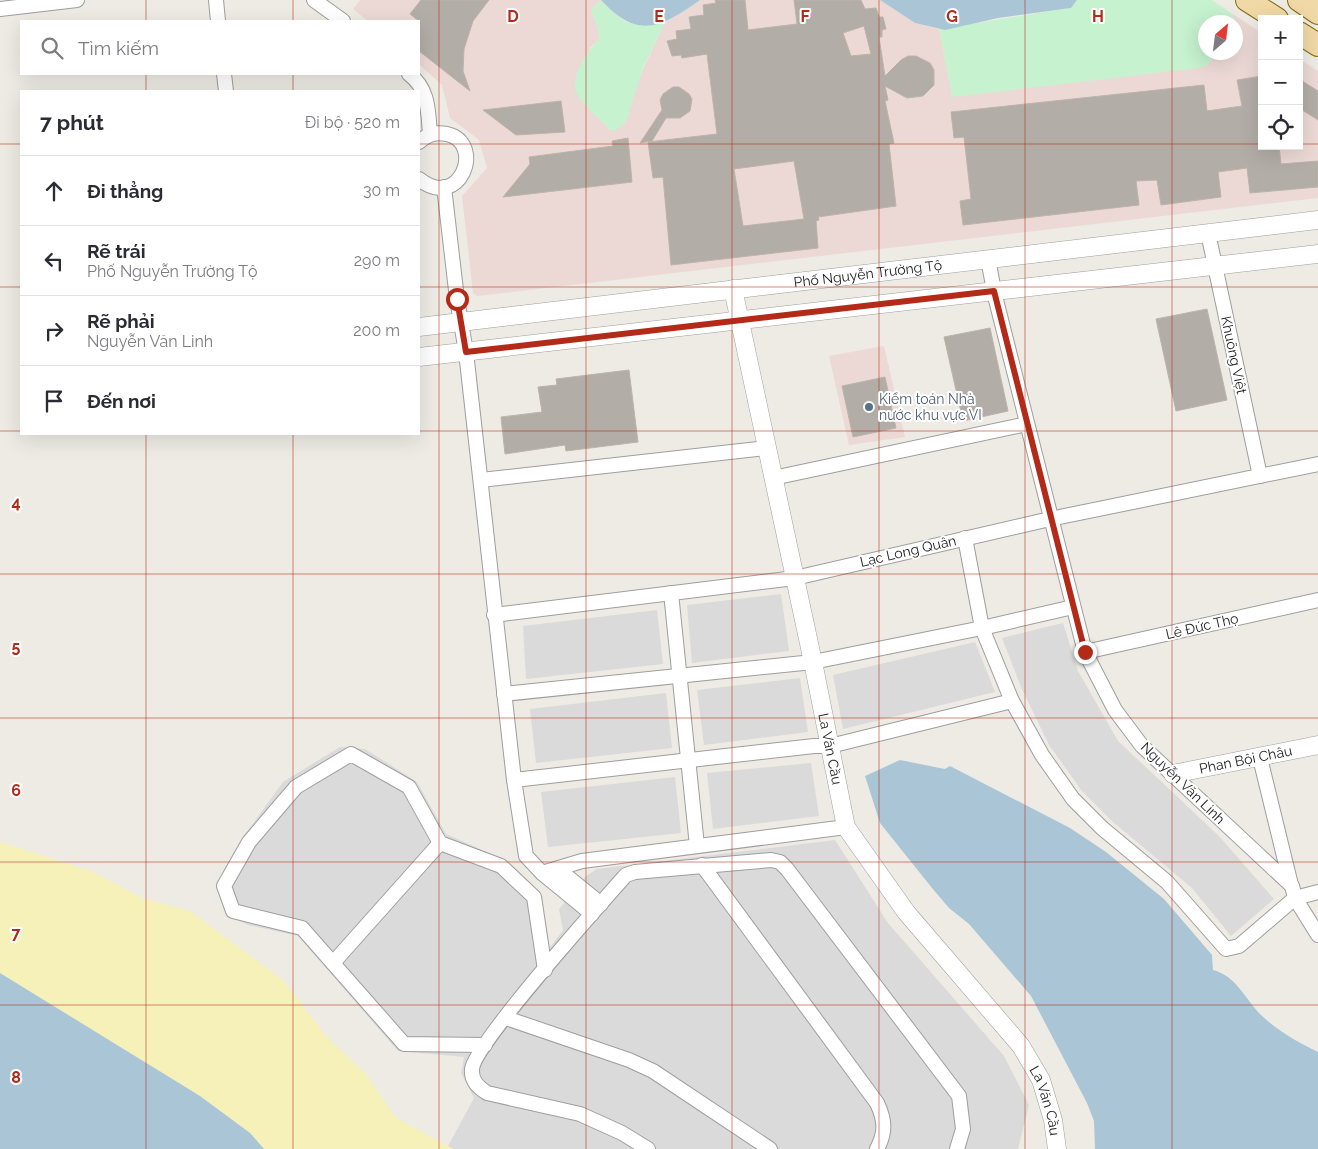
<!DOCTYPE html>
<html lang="vi">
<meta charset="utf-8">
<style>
body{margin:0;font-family:Raleway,sans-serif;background:#f7f7f7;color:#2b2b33}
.controls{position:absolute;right:15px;top:15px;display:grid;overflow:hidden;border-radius:0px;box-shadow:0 5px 20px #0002}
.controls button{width:45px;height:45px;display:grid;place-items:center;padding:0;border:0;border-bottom:1px solid #e1e1e2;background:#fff;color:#2b2b33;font:25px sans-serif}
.compass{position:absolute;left:1198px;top:15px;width:45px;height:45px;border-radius:50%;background:#fff;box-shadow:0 5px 20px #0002;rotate:28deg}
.stop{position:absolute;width:15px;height:15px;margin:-11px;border:4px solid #b32a18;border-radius:50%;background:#fff}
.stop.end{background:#b32a18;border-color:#fff;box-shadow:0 1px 5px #0008}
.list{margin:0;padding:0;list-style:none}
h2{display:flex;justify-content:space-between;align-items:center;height:65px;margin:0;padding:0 20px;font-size:21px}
h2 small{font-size:16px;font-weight:400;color:#7c7c81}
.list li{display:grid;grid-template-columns:32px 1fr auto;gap:15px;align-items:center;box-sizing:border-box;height:70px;padding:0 20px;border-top:1px solid #e1e1e2}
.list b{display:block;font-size:19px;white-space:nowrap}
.list p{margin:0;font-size:16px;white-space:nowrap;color:#7c7c81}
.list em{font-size:16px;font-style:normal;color:#7c7c81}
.icon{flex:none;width:28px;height:28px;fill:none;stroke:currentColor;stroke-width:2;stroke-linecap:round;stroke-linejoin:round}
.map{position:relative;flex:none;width:1318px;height:1149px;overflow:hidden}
.search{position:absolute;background:#fff;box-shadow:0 5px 20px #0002;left:20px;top:20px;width:400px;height:55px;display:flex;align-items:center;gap:12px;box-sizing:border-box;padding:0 18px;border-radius:0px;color:#7c7c81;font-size:19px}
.panel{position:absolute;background:#fff;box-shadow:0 5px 20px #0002;left:20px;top:90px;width:400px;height:345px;border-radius:0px}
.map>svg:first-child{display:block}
</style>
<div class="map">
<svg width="1318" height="1149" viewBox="0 0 1318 1149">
<rect width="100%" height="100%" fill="#edebe4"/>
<g fill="#dbdada">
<path d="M781,594l8,57 -97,12 -5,-58z"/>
<path d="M657,610l6,54 -137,15 -3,-53z"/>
<path d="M1063,623l15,48 40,70 101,95 55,63 -43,37 -39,-48 -79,-66 -31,-31 -33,-46 -28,-58 -19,-49z"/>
<path d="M975,642l20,50 -152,37 -10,-54z"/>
<path d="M800,678l8,54 -104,13 -7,-55z"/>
<path d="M666,693l6,55 -136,15 -6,-54z"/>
<path d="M340,747l25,2 52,33 29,52 61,27 32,32 10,56 14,-19 -4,-21 27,-33 11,-7 238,-29 53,83 116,133 25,49 -11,44h-565l-5,-3 26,-48 -13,-25 3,-16 -66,-6 -100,-115 -50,-11 -17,-8 -15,-31 25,-46 42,-58z"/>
<path d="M811,763l8,53 -106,13 -6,-56z"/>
<path d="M675,777l6,56 -133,14 -7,-55z"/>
</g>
<g fill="#ecd9d5">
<path d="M360,0h241l-10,10 7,18 1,11 -9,9 -12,46 31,35 6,1 50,-108 35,-22h180l35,23 24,6 13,67 254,-30 10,-13 20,-1v-30l-5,-9 31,20v113h37v-87l19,12v127l-841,98 -4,-3 -11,-97 25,-28 -8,-28 -29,-22 -8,-33 -23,-21v-43h-51l-15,-12z"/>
<path d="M884,346l21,91 -56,8 -20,-89z"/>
</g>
<path fill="#f6f1b9" d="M0,842l91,29 51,27 48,13 93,69 43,56 40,38 29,43 58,32h-189l-14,-16 -50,-37 -200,-123z"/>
<g fill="#c6f2cf">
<path d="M601,0c27,27 27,27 64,22l-22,46 -17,54 -11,9 -6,-2c-10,-11 -25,-22 -32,-35 -9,-17 11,-43 22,-55l-1,-11 -7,-18z"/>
<path d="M1077,0h135l19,13 4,9h-29v30l10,1 -10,13 -7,2 -247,29 -13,-68 131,-21z"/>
</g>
<g fill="#aac6d6">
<path d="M601,0h99c-40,28 -62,40 -99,0z"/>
<path d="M880,0h197l-6,8 -73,10 -53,12 -30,-7z"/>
<path d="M900,760l45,9 5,-3 120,62 36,24 58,47 48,56 1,15c23,6 31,27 47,44 16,16 38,28 58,38v97h-223l-1,-28 -7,-18 -56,-107 -62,-72 -20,-16 -17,-20 -52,-65 -15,-47z"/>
<path d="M0,973l200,123 50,37 14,16h-264z"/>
</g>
<g fill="#b2ada7" stroke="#bdb4a8" fill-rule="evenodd">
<path d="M421,0h68l-16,21 -9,28 -1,22 7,20 -51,-40v-30l-9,-7z"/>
<path d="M715,0h30l3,30 49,-6 -3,-24h67l4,9 11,-1 3,9h4l3,12 -4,1v7h-3l6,39 16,-16 7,-4h8l14,7 4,7v15l-11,11 -16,2 -22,-12 3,14 -3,1 9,42 -5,1 7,62 -78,11 1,3 -3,1 2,27 -147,17 -8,-88 -10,1 -5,-36 69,-8 -10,-80 -25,4 -1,-3 -9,1 -5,-15 10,-2 -1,-8 15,-2 -2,-12 15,-2 -1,-10 13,-2zM864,26l7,28 -20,2 -8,-23zM794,161l10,58 -61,7 -9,-57z"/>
<path d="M1262,76v70h17l2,18 37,-3v26l-68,6 -3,-25 -29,4 3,25 -60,8 -4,-25 -21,1 3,24 -176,20 -3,-24 11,-2 -7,-62 -10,1 -3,-26 253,-27 3,26 35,-5 -5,-26z"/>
<path d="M1299,79l19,12v29l-19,-12z"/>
<path d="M673,87h6l10,7 3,5 -2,12 -10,7h-14l-14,23 -12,2 22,-33 -2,-10 3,-6z"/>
<path d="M561,101l4,31 -49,3 -33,-25z"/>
<path d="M628,138l4,44 -129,15 27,-33 -1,-7 84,-11 -1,-5z"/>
<path d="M1207,309l20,91 -51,11 -20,-92z"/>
<path d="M990,328l18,83 -45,10 -19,-84z"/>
<path d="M629,370l9,72 -72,9 -1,-6 -60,9 -4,-37 41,-5 -4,-25 19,-2 -1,-6z"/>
<path d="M885,377l11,51 -43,9 -11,-51z"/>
</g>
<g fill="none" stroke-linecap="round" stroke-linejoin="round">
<defs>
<g id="minor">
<path d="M216,0l2,21"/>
<path d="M314,0l29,21"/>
<path d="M0,9l77,-9"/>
<path d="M224,74l2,17"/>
<path d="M409,74c20,15 19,37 21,60"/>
<path d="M419,142c9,-8 16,-10 28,-8 39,9 13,78 -28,45"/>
<path d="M444,187l13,112 9,53 48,428 12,76 16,17 40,-12 264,-34"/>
<path d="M1208,233l52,243"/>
<path d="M988,259l7,37 90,356 30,58 27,36 150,140 3,12 23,37"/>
<path d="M773,478l254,-54"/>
<path d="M481,480l285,-32"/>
<path d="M965,538l17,90 30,73 30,54 31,44 29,29 65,54 59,67 13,-3 56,-48 23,-6"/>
<path d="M671,593l26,253"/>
<path d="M494,615l301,-37 255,-59 268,-55"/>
<path d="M1085,652l233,-52"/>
<path d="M504,694l309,-32 169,-34 91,-21"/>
<path d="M1260,758l31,127"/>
<path d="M514,780l300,-34h16l182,-45"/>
<path d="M702,865l175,238c8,17 9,29 0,46"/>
<path d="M558,869l43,35"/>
<path d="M542,873l50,41"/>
<path d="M333,963l107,-120"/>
<path d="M506,1018l123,42 24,11 117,78"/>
<path d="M485,1045l-81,-1 -102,-116 -69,-17 -9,-25 25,-44 47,-55 55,-33 58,33 31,56 61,23 33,31 11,73"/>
<path d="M648,1149l-26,-16 -42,-19 -93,-21c-9,-6 -16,-12 -15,-24 2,-24 130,-167 154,-194l9,-3 136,-12 9,2 7,7 172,227 4,33 -6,20"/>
</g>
<g id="tertiary">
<path id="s1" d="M733,289l80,373 33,165 60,85 115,134 20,34 12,40 4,29"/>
<path id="s2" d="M419,327l899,-107"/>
<path d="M419,357l899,-103"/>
<path id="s3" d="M1173,774l145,-29"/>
</g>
<g id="primary">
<path d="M1247,0l30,19"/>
<path d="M1299,0l19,13"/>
<path d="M1299,33l19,12"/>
</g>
</defs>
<use href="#minor" stroke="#9e9e9e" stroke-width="16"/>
<use href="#tertiary" stroke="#9e9e9e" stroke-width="19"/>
<use href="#primary" stroke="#856c12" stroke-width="24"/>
<use href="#minor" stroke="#fff" stroke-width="14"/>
<use href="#tertiary" stroke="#fff" stroke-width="18"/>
<use href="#primary" stroke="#f0d9a6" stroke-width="22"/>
</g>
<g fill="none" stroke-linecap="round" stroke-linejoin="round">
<path stroke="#b32a18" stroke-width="6" d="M457,299l9,53 528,-61 91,361"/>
</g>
<path fill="none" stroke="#b32a18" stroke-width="1" stroke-opacity="0.55" d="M146,0v21M293,0v21M439,0v1149M586,0v1149M732,0v1149M879,0v1149M1025,0v1149M1172,0v1149M146,74v17M293,74v17M0,144h21M419,144h843M1299,144h19M0,287h21M419,287h899M0,431h21M419,431h899M146,434v715M293,434v715M0,574h1318M0,718h1318M0,862h1318M0,1005h1318"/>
<circle fill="#5c6f8a" stroke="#fff" stroke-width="2" cx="869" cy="407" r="5"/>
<g text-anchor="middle" stroke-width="4" stroke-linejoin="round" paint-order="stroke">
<g font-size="14" fill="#1d1d1d" stroke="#fff">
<text dy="5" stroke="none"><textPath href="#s2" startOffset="452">Phố Nguyễn Trường Tộ</textPath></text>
<text transform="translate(1234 355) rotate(78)" y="5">Khuông Việt</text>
<text transform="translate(908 551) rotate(-13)" y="5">Lạc Long Quân</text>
<text transform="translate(1202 626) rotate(-13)" y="5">Lê Đức Thọ</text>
<text dy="5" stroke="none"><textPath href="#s1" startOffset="470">La Văn Cầu</textPath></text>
<text dy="5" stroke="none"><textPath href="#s3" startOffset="74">Phan Bội Châu</textPath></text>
<text transform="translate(1183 783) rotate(44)" y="5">Nguyễn Văn Linh</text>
<text dy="5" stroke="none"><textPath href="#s1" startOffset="891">La Văn Cầu</textPath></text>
</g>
<g font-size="14" fill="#4e5e75" stroke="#fff" text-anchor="start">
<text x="879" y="404">Kiểm toán Nhà<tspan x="879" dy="16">nước khu vực VI</tspan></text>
</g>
</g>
<g font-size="16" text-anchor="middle" font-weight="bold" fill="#b32a18" stroke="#fff" stroke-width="4" stroke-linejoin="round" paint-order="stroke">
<text x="513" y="22">D</text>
<text x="659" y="22">E</text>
<text x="805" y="22">F</text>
<text x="952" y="22">G</text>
<text x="1098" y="22">H</text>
<text x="16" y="508">4</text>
<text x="16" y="652">5</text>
<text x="16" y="796">6</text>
<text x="16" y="939">7</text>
<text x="16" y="1083">8</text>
</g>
</svg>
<div class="controls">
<button>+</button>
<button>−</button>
<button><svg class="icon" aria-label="locate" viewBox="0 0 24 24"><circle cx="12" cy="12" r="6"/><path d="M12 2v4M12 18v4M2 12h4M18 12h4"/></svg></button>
</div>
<svg class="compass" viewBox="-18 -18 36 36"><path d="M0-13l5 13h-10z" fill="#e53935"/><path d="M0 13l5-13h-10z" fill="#7c7c81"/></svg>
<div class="stop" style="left:457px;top:299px"></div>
<div class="stop end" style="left:1085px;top:652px"></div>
<div class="search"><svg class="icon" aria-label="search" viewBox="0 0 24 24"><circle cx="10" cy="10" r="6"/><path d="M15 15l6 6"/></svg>Tìm kiếm</div>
<section class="panel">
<h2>7 phút<small>Đi bộ · 520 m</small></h2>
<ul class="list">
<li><svg class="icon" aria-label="ahead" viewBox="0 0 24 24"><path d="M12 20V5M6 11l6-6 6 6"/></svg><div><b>Đi thẳng</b></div><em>30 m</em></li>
<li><svg class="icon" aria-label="left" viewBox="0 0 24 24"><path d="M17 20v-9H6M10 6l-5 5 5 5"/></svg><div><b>Rẽ trái</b><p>Phố Nguyễn Trường Tộ</p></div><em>290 m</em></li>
<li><svg class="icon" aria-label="right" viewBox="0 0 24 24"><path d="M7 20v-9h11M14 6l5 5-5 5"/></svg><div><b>Rẽ phải</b><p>Nguyễn Văn Linh</p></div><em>200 m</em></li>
<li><svg class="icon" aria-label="arrive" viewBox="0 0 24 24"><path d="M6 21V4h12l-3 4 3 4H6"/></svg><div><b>Đến nơi</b></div></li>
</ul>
</section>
</div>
